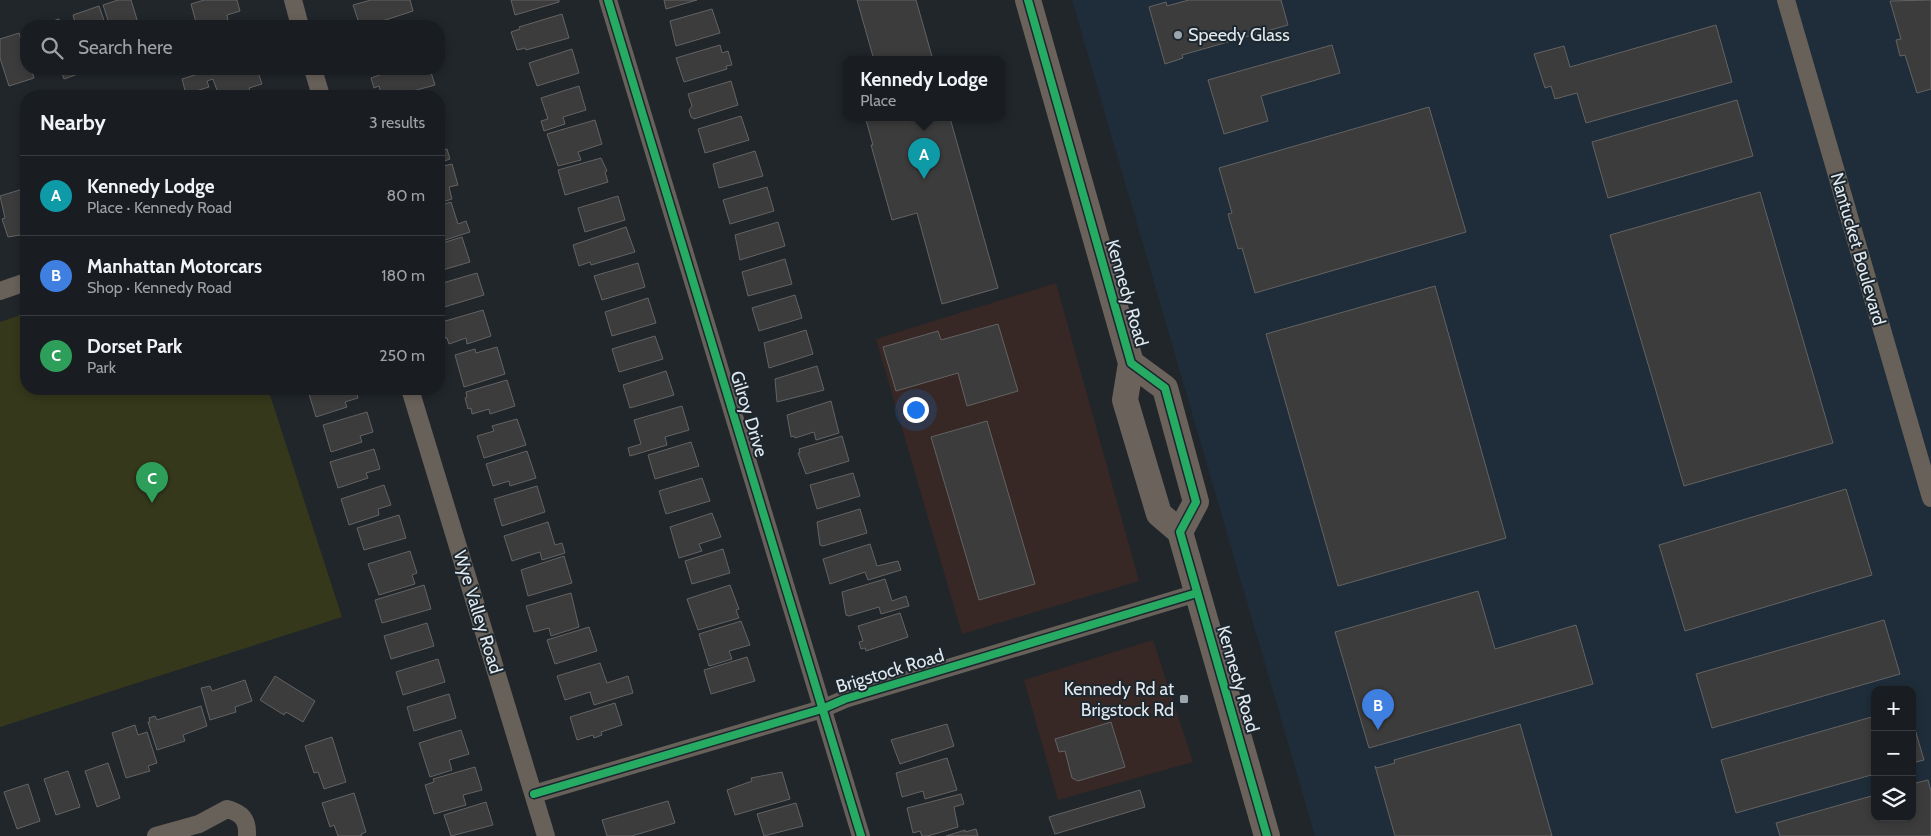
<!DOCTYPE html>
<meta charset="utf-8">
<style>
body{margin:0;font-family:Cabin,sans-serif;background:#26292d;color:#f1f3f6}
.controls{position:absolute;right:15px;bottom:15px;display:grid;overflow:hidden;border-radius:10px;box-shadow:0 2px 8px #0003}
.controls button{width:45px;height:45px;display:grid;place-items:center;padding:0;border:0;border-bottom:1px solid #373a3e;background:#191c20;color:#f1f3f6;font:25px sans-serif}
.you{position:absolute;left:915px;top:409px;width:18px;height:18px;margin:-12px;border:4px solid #fff;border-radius:50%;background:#1a73e8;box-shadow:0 0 0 8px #1a73e833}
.badge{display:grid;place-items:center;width:32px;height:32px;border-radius:50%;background:#9ea5aa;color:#fff;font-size:16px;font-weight:700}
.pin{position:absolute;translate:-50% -41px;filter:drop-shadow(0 1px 2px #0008)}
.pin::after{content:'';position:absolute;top:26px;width:18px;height:15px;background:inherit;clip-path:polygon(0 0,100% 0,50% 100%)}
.popup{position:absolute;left:843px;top:56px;width:162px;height:65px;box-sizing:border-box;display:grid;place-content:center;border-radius:10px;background:#191c20;filter:drop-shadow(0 1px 4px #0005);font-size:16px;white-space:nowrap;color:#9fa1a5}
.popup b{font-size:19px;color:#f1f3f6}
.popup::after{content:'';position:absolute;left:50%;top:100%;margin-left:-10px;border:10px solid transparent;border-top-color:#191c20}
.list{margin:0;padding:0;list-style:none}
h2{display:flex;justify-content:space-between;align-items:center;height:65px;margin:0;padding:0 20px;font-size:21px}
h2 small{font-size:16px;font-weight:400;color:#9fa1a5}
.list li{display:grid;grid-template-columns:32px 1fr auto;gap:15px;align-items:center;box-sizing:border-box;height:80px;padding:0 20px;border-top:1px solid #373a3e}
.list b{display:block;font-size:19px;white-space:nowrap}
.list p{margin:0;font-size:16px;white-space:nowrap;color:#9fa1a5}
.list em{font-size:16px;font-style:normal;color:#9fa1a5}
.icon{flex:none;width:28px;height:28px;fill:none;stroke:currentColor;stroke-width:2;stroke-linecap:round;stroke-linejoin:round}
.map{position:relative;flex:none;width:1931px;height:836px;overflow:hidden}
.search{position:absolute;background:#191c20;box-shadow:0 2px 8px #0003;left:20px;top:20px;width:425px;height:55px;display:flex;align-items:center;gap:12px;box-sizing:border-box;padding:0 18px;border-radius:20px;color:#9fa1a5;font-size:19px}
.panel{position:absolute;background:#191c20;box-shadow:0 2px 8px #0003;left:20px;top:90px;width:425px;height:305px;border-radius:20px}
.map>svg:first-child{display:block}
</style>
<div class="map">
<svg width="1931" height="836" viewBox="0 0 1931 836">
<rect width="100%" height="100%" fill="#21262b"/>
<g fill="#372825">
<path d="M1056,283l83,298 -177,53 -86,-295z"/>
<path d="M1153,640l40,122 -135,38 -34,-120z"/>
</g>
<path fill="#1e2d39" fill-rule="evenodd" d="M1072,0h859v836h-616zM1875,690h37v127h-37z"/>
<path fill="#35381b" d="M26,313v76h242l74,228 -342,110v-405z"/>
<g fill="#3c3c3c" stroke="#646363">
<path d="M118,0h13l8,26h-29l-7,-21z"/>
<path d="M204,0h33l3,11 -13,4 1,6 -18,5h-13l-6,-22z"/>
<path d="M371,0h39l3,11 -46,15h-7l-7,-21z"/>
<path d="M511,0h48v2l-44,13z"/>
<path d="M664,0h33l-31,9z"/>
<path d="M857,0h59l17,60h-59z"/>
<path d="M1189,0h92l7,25 -106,30 1,3 -18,6 -16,-57 17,-5 1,4z"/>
<path d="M1931,0v89l-14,4 -12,-38 -5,1 -4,-16 5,-1 -11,-38z"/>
<path d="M99,6l7,20h-30l-3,-11z"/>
<path d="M712,9l8,24 -44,13 -6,-25z"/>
<path d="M562,14l7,24 -43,12 -1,-2 -8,2 -6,-18 9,-3 -1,-2z"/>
<path d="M59,19l3,7h-25z"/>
<path d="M1716,25l16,57 -146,41 -9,-30 -22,6 -4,-13 -6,2 -11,-34 30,-8 6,21z"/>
<path d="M19,33l7,22v14h5l3,9 -25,8 -9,-28v-19z"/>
<path d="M720,45l2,8 6,-2 4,14 -6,1 1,3 -43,13 -8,-24z"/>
<path d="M1332,45l8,28 -79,23 7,25 -44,13 -16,-54z"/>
<path d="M572,49l7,24 -42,13 -8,-23z"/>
<path d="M36,69h41l1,5 -14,5 -3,-8 -7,2 -2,-3 -14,4z"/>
<path d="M214,69h43l5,15 -13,4 2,5 -10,3h-22l-6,-17 -6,2 2,6 -23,7 -4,-15z"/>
<path d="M387,69h43l5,16 -40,11h-13l-3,-10 -5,2 -3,-10 17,-6z"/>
<path d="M731,81l7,24 -44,14 -3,-2 -2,-7 3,-4 -4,-12z"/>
<path d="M579,86l7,24 -23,7 2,7 -21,7 -3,-10 7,-2 -7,-21z"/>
<path d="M1737,100l16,56 -145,42 -16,-56z"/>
<path d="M1429,107l37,125 -211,61 -13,-45 -4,1 -10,-35 4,-1 -13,-45z"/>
<path d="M741,116l8,24 -44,13 -7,-24z"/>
<path d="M869,118h81l48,170 -56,16 -25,-91 -25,7 -21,-75h2l-7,-25z"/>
<path d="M595,120l7,24 -24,8 3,8 -23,6 -11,-32z"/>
<path d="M447,149l3,10 -11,4v-12z"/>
<path d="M755,151l8,25 -44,12 -6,-24z"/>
<path d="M601,158l6,13 -2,1 3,10 -43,13 -7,-25z"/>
<path d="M452,164l6,21 -9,2 3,12 -13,4v-36z"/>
<path d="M767,187l7,24 -44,13 -7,-24z"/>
<path d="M26,188v46l-18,3 -6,-18 3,-1 -5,-22z"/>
<path d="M1760,192l73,251 -149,43 -74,-251z"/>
<path d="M618,196l7,24 -40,12 -7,-24z"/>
<path d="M451,202l7,22 8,-3 4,11 -31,10v-36z"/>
<path d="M778,222l7,24 -45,14 -5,-25z"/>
<path d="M626,227l9,25 -44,13 -1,-3 -11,4 -6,-21z"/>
<path d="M462,237l8,25 -31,9v-27z"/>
<path d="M785,259l7,25 -44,12 -6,-24z"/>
<path d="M638,263l7,24 -43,13 -8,-24z"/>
<path d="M477,273l7,22 -43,13 -2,-24z"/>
<path d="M1435,286l71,252 -168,48 -72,-252z"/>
<path d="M795,295l7,23 -43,13 -7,-23z"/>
<path d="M648,298l8,25 -44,13 -7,-24z"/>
<path d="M483,310l8,26 -24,8 -1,-6 -17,6 -2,-6h-2l-3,-16z"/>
<path d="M998,324l20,67 -51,15 -9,-33 -62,18 -13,-44 55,-16 3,9z"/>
<path d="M806,330l7,24 -44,14 -5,-25z"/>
<path d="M655,336l8,23 -44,13 -7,-23z"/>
<path d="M497,347l8,27 -41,13 -9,-32 20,-6 1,4z"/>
<path d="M817,366l7,24 -47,12 -2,-23z"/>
<path d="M666,371l8,24 -44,13 -7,-23z"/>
<path d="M507,380l8,26 -25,8 -1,-5 -17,5 -1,-6 -3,1 -3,-11 2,-1 -1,-5z"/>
<path d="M315,389h40l3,9 -13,4 2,5 -31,10 -8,-26z"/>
<path d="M831,401l8,32 -23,7 -2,-8 -19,6 -1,-2 -3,1 -4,-22z"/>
<path d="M682,406l7,24 -24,7 2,8 -37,11 -2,-8 13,-4 -7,-24z"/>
<path d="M367,412l6,20 -13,4 2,6 -31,10 -8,-27z"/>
<path d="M517,419l9,26 -42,13 -7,-22 17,-5 -2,-5z"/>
<path d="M987,421l48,163 -56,16 -48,-163z"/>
<path d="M842,436l7,25 -43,13 -8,-21h2l-1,-4z"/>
<path d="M691,442l8,24 -44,13 -7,-24z"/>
<path d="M374,449l6,20 -14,4 2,5 -30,10 -8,-26z"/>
<path d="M527,451l9,27 -26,8 -1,-5 -16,5 -7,-22z"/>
<path d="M853,473l7,23 -43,13 -7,-24z"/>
<path d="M702,478l8,23 -44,13 -7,-23z"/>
<path d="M384,485l7,20 -13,4 1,6 -30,10 -8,-26z"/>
<path d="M537,486l8,26 -43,14 -8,-27z"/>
<path d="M1846,489l26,86 -187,56 -26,-86z"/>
<path d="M860,509l7,24 -44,13 -3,-1 -3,-23z"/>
<path d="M712,513l9,24 -22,7 3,7 -23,7 -9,-31z"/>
<path d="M399,515l7,23 -42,12 -7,-22z"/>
<path d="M548,522l7,23 7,-2 3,10 -23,7 -2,-8 -28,9 -8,-25z"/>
<path d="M870,544l7,22 21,-5 3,9 -33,10 -3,-8 -35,12 -7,-25z"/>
<path d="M723,549l7,24 -38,11 -7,-23z"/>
<path d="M410,551l7,22 -5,2 3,9 -36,11 -11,-31z"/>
<path d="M564,556l8,27 -44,13 -7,-26z"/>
<path d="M885,579l7,22 14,-5 3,10 -28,8 -2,-7 -30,9 -3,-1 -4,-23z"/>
<path d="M424,585l7,24 -49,14 -7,-23z"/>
<path d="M730,585l9,24 -3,1 3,8 -41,12 -11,-31z"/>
<path d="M1478,591l17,58 81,-24 17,59 -224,64 -34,-116z"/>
<path d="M571,593l8,34 -28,9 -2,-8 -15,4 -8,-26z"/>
<path d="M900,613l8,24 -42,14 -1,-3 -4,1 -2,-7 4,-1 -5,-15z"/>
<path d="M1884,620l16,54 -188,54 -16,-54z"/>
<path d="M741,621l9,24 -21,6 3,8 -23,7 -10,-32z"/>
<path d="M427,623l7,23 -43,13 -7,-23z"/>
<path d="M589,627l8,24 -42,13 -8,-24z"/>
<path d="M747,657l8,24 -44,13 -7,-24z"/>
<path d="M438,659l7,23 -42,13 -7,-23z"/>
<path d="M600,663l7,20 21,-7 5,17 -39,12 -4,-13 -25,8 -8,-24z"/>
<path d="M275,676l40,25 -12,21 -17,-10 -2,3 -24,-15z"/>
<path d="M245,680l7,21 -17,6 1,5 -26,8 -9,-32 9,-2 2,5z"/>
<path d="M449,694l7,24 -42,13 -7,-24z"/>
<path d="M615,703l7,22 -21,7 1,3 -8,3 -1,-3 -16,5 -7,-23z"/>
<path d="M201,706l6,20 -24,9 2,6 -28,9 -9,-28h2l-1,-4 6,-2 2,4z"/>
<path d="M1875,716v58l-139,39 -15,-53z"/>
<path d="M1912,719l12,41 -12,3z"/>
<path d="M1111,722l14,45 -47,14 -6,-3 -7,-27 -6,1 -4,-13z"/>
<path d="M947,724l7,22 -54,18 -9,-24z"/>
<path d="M1520,724l32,112h-157l-20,-70 2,2 18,-5 -1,-3z"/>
<path d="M135,725l3,10 9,-3 10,31 -9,3 2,5 -24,7 -14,-45z"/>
<path d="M461,730l8,24 -20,6 3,10 -22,7 -11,-34z"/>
<path d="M332,737l14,45 -22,7 -6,-17 -4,1 -9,-27z"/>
<path d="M947,758l10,32 -32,9 -2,-8 -21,6 -6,-24z"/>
<path d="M108,763l12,35 -23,9 -12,-36z"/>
<path d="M475,767l7,23 -19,5 3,10 -32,9 -9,-29 9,-3 -1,-3z"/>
<path d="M68,771l12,36 -24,8 -12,-36z"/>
<path d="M782,772l8,27 -55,16 -8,-25 25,-9 -1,-3z"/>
<path d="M1928,780l3,11v45h-151l-4,-13 99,-28v22h37v-33z"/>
<path d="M28,784l12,37 -23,8 -13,-37z"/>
<path d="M1140,790l5,17 -90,27 -6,-17z"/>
<path d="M354,793l12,39 -5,2 1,2h-24l-4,-11 -4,2 -8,-24z"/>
<path d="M961,794l3,10 -10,3 4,20 -30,9h-6l-2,-5 -7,2 -6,-25z"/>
<path d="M668,801l7,22 -43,13h-25l-5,-16z"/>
<path d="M486,802l7,23 -42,11 -7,-21z"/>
<path d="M796,803l7,23 -39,10 -7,-22z"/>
<path d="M976,829l2,7h-32l19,-6v2z"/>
</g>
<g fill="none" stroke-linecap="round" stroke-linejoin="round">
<g stroke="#68615a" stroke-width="18">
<path d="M293,0l7,26"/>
<path d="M608,0l253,836"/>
<path d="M1786,0l145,498"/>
<path d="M313,69l8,27"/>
<path d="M0,291l26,-9"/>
<path d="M410,389l136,447"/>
<path d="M534,794l288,-85 23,-10 352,-106"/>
<path d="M156,836l43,-12 28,-15c15,4 21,11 20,27"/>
</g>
<g stroke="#6b625b" stroke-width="26">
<path d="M1028,0l103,363 -6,37 34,114 21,18 87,304"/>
<path d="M1131,363l34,25 31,114 -16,30"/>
</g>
<defs>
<g id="cycleway">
<path d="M608,0l253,836"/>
<path d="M1028,0l103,363 34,25 31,114 -16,30 87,304"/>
<path d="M534,794l288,-85 23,-10 352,-106"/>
</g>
</defs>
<use href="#cycleway" stroke="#1d272f" stroke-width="11"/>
<use href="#cycleway" stroke="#26ab63" stroke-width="8"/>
</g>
<g fill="#9ea5aa" stroke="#1d272f" stroke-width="2">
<circle cx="1178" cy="35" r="5"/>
<rect x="1179" y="694" width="10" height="10" rx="2.5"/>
</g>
<g text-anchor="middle" stroke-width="4" stroke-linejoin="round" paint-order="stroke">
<g font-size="18" fill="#e2e9ee" stroke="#1d272f" text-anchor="start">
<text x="1188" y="41">Speedy Glass</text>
<text x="1174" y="695" text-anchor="end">Kennedy Rd at<tspan x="1174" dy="21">Brigstock Rd</tspan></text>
</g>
<g font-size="18" fill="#e2e9ee" stroke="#1d272f">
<text transform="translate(1858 249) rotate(74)" y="6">Nantucket Boulevard</text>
<text transform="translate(1127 293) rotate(74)" y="6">Kennedy Road</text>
<text transform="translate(749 414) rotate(73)" y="6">Gilroy Drive</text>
<text transform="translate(478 612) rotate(73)" y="6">Wye Valley Road</text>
<text transform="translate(890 671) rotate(-17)" y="6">Brigstock Road</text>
<text transform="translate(1238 679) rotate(74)" y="6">Kennedy Road</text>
</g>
</g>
</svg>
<div class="controls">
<button>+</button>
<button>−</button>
<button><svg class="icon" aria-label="layers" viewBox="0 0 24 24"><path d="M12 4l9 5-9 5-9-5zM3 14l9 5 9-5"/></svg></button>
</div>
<div class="you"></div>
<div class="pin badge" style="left:924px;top:179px;background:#0f9aa8">A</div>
<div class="popup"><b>Kennedy Lodge</b>Place</div>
<div class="pin badge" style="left:1378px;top:730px;background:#3f7fe0">B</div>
<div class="pin badge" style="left:152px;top:503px;background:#2e9e5b">C</div>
<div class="search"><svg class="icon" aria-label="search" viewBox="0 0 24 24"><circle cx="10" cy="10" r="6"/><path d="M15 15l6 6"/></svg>Search here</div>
<section class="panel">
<h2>Nearby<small>3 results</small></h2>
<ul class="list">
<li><span class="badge" style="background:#0f9aa8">A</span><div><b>Kennedy Lodge</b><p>Place · Kennedy Road</p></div><em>80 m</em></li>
<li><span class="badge" style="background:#3f7fe0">B</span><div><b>Manhattan Motorcars</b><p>Shop · Kennedy Road</p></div><em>180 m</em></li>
<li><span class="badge" style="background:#2e9e5b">C</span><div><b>Dorset Park</b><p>Park</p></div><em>250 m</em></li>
</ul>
</section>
</div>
